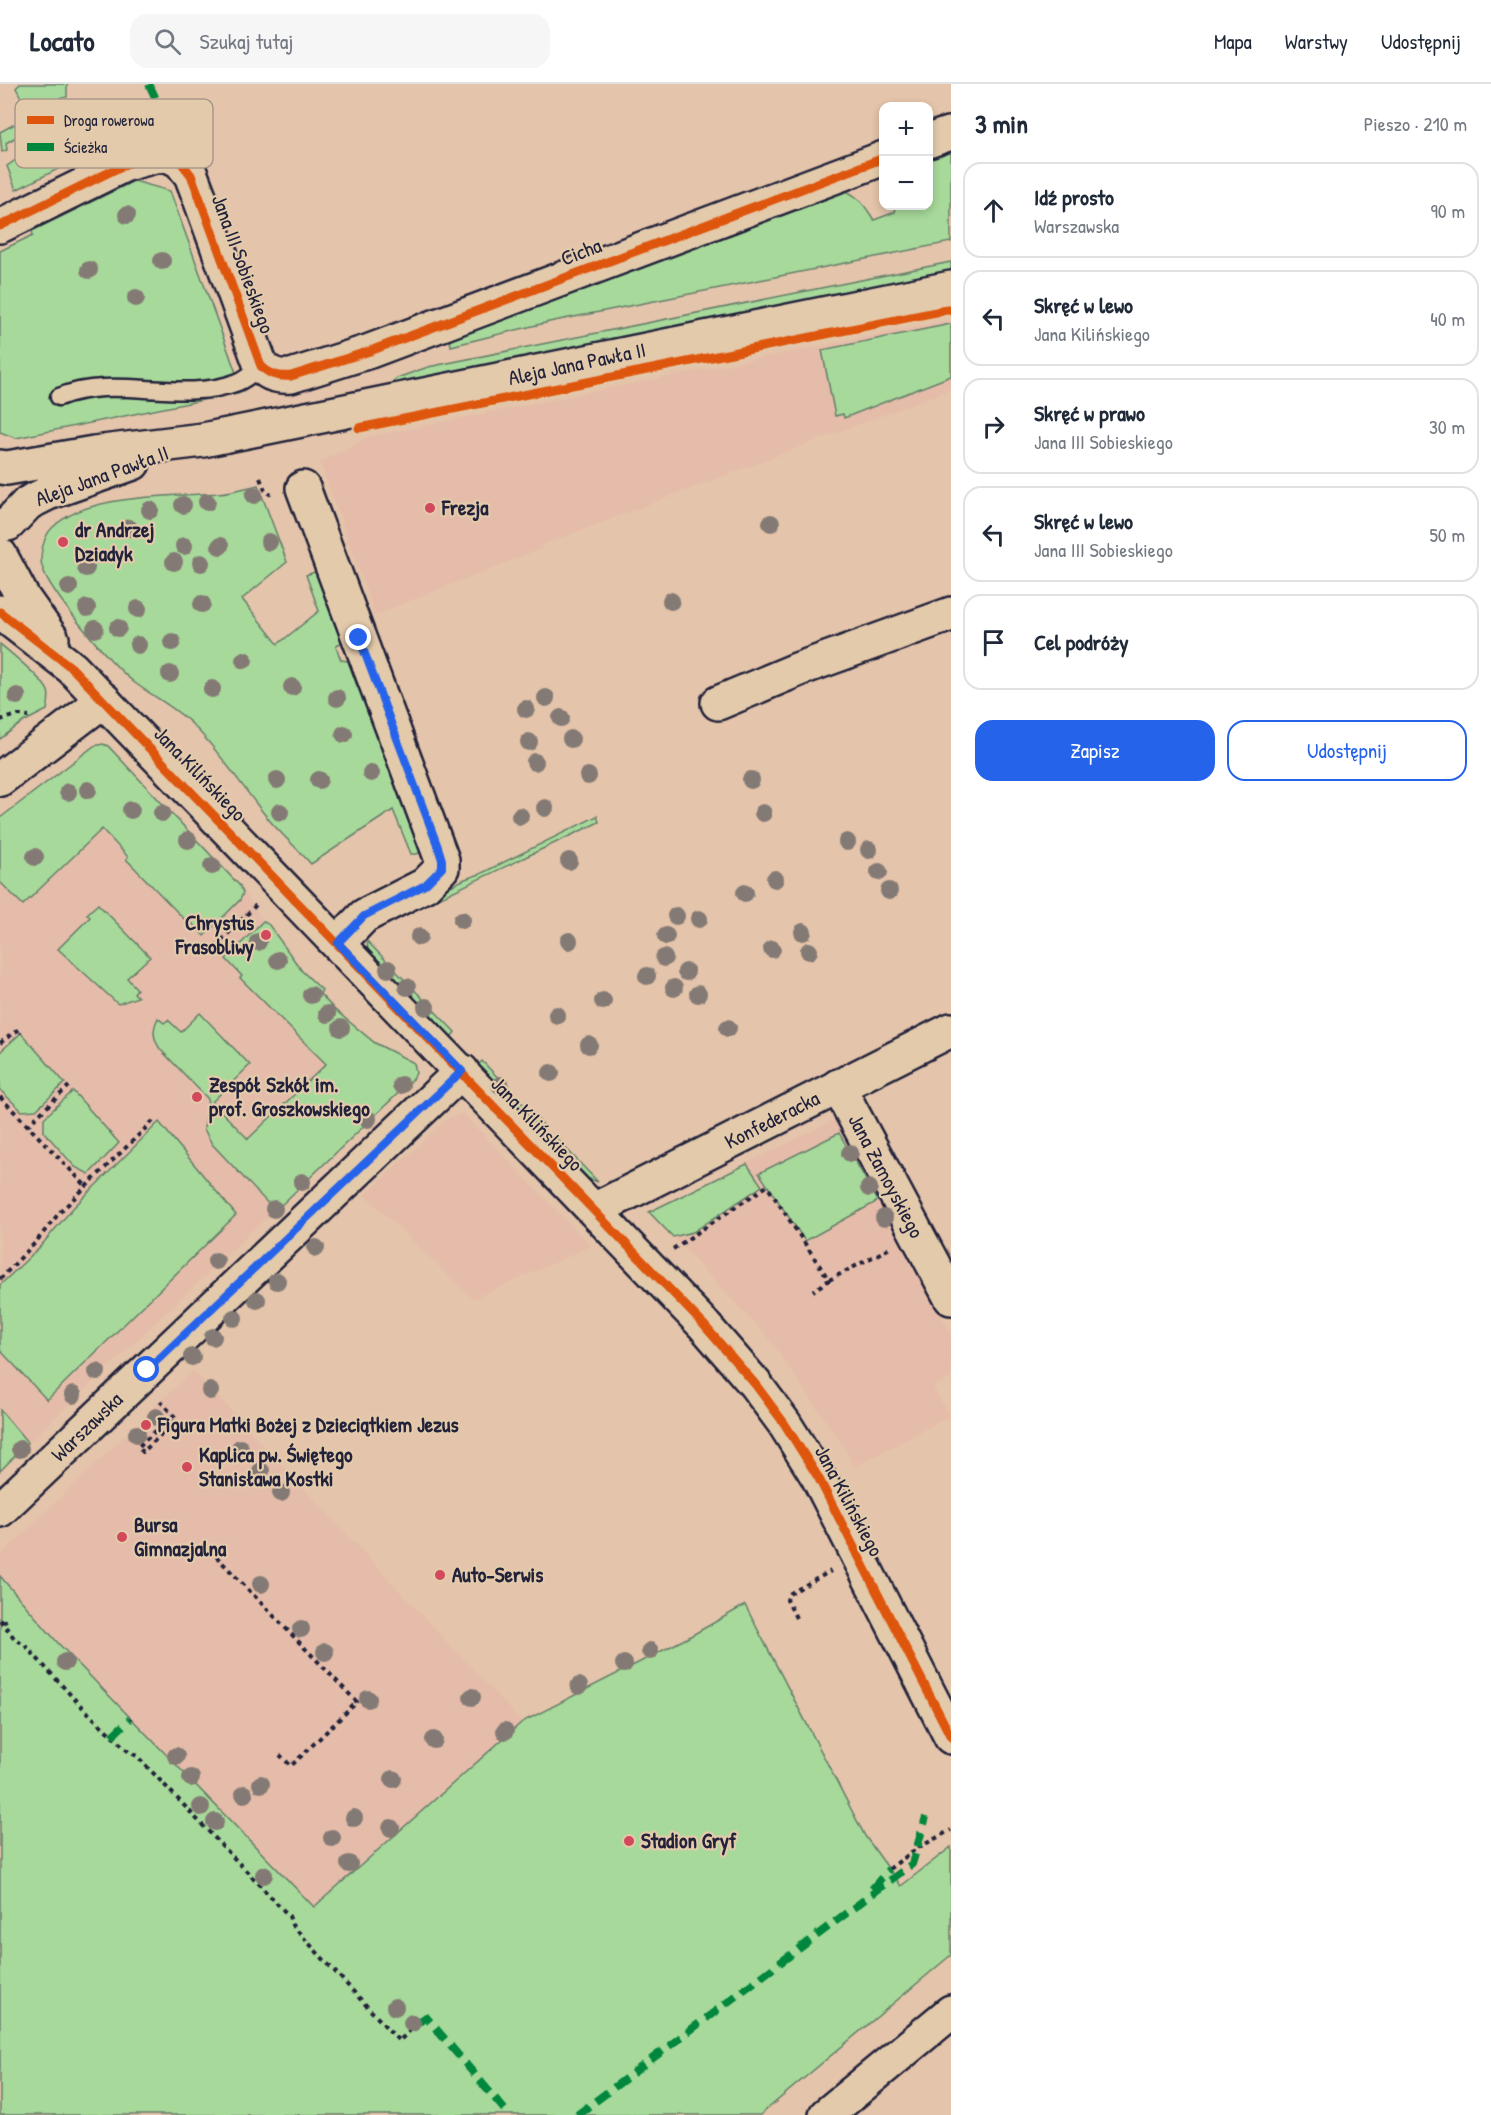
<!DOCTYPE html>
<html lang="pl">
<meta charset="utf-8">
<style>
body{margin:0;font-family:"Patrick Hand",sans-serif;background:#f6f6f7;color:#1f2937}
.controls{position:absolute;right:18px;top:18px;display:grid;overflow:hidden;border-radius:12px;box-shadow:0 3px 9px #0003}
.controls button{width:54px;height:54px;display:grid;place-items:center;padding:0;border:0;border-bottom:2px solid #e0e1e3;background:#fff;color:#1f2937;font:30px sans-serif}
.stop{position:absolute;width:18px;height:18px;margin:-14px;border:4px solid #2563eb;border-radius:50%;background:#fff}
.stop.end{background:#2563eb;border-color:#fff;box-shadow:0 2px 6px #0008}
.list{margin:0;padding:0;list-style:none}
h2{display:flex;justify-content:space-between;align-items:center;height:78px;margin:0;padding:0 24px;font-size:26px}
h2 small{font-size:20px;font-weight:400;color:#747a83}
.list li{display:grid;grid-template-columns:39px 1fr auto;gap:18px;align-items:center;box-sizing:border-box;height:96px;margin:0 12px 12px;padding:0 12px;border:2px solid #e0e1e3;border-radius:18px}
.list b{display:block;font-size:22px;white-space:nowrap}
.list p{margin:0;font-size:20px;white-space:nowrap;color:#747a83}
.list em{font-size:20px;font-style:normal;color:#747a83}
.actions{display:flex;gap:12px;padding:18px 24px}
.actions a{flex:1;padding:14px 0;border:2px solid #2563eb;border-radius:18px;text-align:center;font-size:21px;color:#2563eb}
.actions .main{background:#2563eb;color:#fff}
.icon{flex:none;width:33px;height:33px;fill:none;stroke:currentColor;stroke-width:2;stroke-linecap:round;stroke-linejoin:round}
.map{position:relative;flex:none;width:951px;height:2031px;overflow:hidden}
header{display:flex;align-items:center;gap:36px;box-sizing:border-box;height:84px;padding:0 30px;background:#fff;border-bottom:2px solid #e0e1e3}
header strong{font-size:28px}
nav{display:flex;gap:33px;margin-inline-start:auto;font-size:21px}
.search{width:420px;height:54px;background:#f6f6f7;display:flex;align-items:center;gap:15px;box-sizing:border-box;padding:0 21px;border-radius:18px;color:#747a83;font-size:22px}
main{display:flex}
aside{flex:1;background:#fff}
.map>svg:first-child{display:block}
</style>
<header>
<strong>Locato</strong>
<div class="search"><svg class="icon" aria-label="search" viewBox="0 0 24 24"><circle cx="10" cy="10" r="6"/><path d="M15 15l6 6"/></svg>Szukaj tutaj</div>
<nav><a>Mapa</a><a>Warstwy</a><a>Udostępnij</a></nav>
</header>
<main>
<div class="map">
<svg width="951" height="2031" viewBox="0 0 951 2031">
<rect width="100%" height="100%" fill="#e4c4aa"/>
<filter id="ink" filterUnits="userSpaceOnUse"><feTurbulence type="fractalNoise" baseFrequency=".0167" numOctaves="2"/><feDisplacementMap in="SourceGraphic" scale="12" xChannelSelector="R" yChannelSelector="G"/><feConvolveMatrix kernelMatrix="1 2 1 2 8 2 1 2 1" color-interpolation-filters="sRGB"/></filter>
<g filter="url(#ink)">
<g fill="#e5bca9">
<path d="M951,236v69l-409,156v3l-167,67 -55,-153 48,-25z"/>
<path d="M103,660l5,2 132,140 23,35 6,4 33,46 20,19 -2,4 15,16 40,33 39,20 2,10 -3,6 -38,36 -347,328 -28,-33v-592l94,-72z"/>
<path d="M463,1030l128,132 -118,53 -108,-104 82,-76z"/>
<path d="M838,1034l113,216v44l-18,9 16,29 -95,51 -9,-19 -79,-113 -117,-123z"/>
<path d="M193,1286l329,352 -208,185 -256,-264 -58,-67v-20z"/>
</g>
<g fill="#a7d99a" stroke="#647e6a" stroke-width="1.5">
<path d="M20,0h47v13l-24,6c-10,20 -17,29 -37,40l1,7 -5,2 -2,-20 24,-13 3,-10 -11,-21z"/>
<path d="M68,18h4l5,16 -2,4 -13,6 14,32 -60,30 -9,-24 10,-7 1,-17 19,-13 12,-21z"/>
<path d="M951,61v97l-402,80 -98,24 -2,-10 391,-147c18,5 24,16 34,31l21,-8 -1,-6h34l1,-51z"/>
<path d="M134,97l36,10 73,201 -227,46 -16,-6v-181l33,-16 -1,-4z"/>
<path d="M951,178v9l-562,114 8,-7 31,-11z"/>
<path d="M951,240v52l-107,42 -1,-4 -8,2 -13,-66z"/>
<path d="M258,401l29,77 -45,37 36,45 41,-33 -13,-36 12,-4 26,68 -8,8 5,13 7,1 9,25 9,14 58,150 -7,4h-6l-18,-44 -82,54c-13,-15 -28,-28 -41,-43 -26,-31 -48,-67 -77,-96 -17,-17 -39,-28 -58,-42 -22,-17 -87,-92 -93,-117 -3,-11 2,-30 10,-38 35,-35 119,-31 166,-35 14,-1 27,-5 40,-8z"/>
<path d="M0,560c11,9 43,35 48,47 2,6 0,13 -1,19l-24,12 -23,17z"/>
<path d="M103,660l5,2 132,140 3,7 -3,7 -36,36 -17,-18 -3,1 -58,-60 2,-2 -26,-28 -79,76 -23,-23v-64l94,-72z"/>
<path d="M597,732l2,6 -225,107 7,-9 84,-41 15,-5z"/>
<path d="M98,820l52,53 -23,21 10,11 -3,4 4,4 -20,7 -60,-55 32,-32 -3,-3z"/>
<path d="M263,837l6,4 33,46 20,19 -2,4 15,16 40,33 39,20 2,10 -3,6 -138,132 -63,-67 -8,-15 4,-30 -48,-50c-7,-11 -8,-19 -2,-31l6,5 4,-3 13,12 19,-19 50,52 -38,37 36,37 78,-75 -86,-86 2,-2 -16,-17z"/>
<path d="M367,857l88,91 -4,5 -83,-87z"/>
<path d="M21,949l44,50 -29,27 -14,1 -22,-21v-38z"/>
<path d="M482,977l62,65 -4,4 -62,-65z"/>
<path d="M73,1007l46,52 -30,31 -14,-7 -31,-35v-14z"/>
<path d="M159,1038l77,93 -189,185 -47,-50v-65l39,-37 34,-40z"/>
<path d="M839,1049l39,68 -73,40 -46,-68z"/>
<path d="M557,1055l41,43 -11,-4 -34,-35z"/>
<path d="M747,1080l15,22 -69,46 -20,5 -24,-25z"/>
<path d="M0,1326l28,33 -28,28z"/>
<path d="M0,1492l58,67 256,264 208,-185 165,-84 58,-33 120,231 36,50 50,-39v108l-191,160h-760z"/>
</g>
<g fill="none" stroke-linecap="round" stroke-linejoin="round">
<defs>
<path id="lane" d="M59,313c57,-23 121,7 179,-15 8,-3 16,-10 23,-16"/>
<g id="street">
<path d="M928,57l20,-7"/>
<path d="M0,142l126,-62 29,-8 13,-1 12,6 11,14 8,21 62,170c9,9 17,11 30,10l79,-25 514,-193"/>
<path d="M303,404l139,372v8l-17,17 -61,31 -26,27"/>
<path d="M718,619l81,-34 152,-55"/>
<path d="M0,695l104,-79"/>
<path d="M838,1002l113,212"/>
<path d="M594,1126l357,-180"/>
<path d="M0,1426l462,-439"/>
<path d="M826,2031l125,-103"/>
</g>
<g id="secondary">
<path d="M0,383l7,1 87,-15 109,-13 748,-152"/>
<path d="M8,440l20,-21 20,-10 85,-30"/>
<path d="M0,471l23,43 29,41"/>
<path d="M0,528l72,56 631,656 52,60 29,39 34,54 133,260"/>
</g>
</defs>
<use href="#lane" stroke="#22223b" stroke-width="21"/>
<use href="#street" stroke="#22223b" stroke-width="38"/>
<use href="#secondary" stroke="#22223b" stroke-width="38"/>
<g stroke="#22223b" stroke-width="4" stroke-dasharray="4.5 4.5" stroke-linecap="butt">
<path d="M187,27l12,12"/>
<path d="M260,394l5,12 6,5"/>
<path d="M0,636l18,-5 11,1"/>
<path d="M215,863l41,-42"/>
<path d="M0,959l19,-14 2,4"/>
<path d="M0,1013l86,89"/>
<path d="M27,1042l42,-40"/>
<path d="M673,1165l94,-63 62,94 -16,11"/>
<path d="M0,1195l35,-36 25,-31 93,-91"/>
<path d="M829,1196l61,-32"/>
<path d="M160,1317l17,18 -34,33 -5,-5 35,-32"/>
<path d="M210,1466l147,152 -66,64 -11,-11"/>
<path d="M796,1534l-9,-18 2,-6 42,-23"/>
<path d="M0,1536l15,19 9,5 55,60 50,48 8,4 152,160 3,9 107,116 20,-19"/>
<path d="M3,1539l6,-6"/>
<path d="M130,1635l1,-1"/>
<path d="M889,1785l27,-20 35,-19"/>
</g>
<use href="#lane" stroke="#e3caab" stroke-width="16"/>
<use href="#street" stroke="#e3caab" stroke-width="33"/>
<use href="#secondary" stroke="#e3caab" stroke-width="33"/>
<g stroke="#00873e" stroke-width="8" stroke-dasharray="15 8" stroke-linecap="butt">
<path d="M149,0l18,39"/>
<path d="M112,1652l18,-17"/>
<path d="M872,1805l17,-20"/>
<path d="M419,1938l7,-5 83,98"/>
<path d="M577,2031l335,-251 14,-47"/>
</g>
<defs>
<g id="cycleway">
<path d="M0,142l126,-62 29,-8 13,-1 12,6 11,14 8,21 62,170c9,9 17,11 30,10l79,-25 514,-193"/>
<path d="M359,344l592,-119"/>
<path d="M0,528l72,56 631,656 52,60 29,39 34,54 133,260"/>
</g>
</defs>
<use href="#cycleway" stroke="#e3caab" stroke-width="13"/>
<use href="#cycleway" stroke="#de560e" stroke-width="9"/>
</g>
<g fill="#847a75">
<circle cx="127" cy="131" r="9"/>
<circle cx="162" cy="177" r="9"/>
<circle cx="89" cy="186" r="9"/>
<circle cx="136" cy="214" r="9"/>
<circle cx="254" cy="411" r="9"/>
<circle cx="207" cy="418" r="9"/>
<circle cx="183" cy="421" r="9"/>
<circle cx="150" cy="426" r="9"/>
<circle cx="771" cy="439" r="9"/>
<circle cx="129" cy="444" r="9"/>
<circle cx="269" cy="458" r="9"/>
<circle cx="184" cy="462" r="9"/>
<circle cx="220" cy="462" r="9"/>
<circle cx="174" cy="478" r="9"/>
<circle cx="201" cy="479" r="9"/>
<circle cx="86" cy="484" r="9"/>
<circle cx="69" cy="503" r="9"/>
<circle cx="671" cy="517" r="9"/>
<circle cx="202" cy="520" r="9"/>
<circle cx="87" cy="524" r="9"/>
<circle cx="138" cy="525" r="9"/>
<circle cx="118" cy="544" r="9"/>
<circle cx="95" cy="545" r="9"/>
<circle cx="172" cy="558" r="9"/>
<circle cx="138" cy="561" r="9"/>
<circle cx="244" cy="576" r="9"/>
<circle cx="170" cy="590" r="9"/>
<circle cx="292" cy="603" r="9"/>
<circle cx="212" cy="605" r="9"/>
<circle cx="17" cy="612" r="9"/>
<circle cx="337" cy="614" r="9"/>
<circle cx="546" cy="614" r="9"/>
<circle cx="526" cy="625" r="9"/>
<circle cx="561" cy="634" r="9"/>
<circle cx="344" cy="650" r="9"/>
<circle cx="571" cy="655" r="9"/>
<circle cx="529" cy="658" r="9"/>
<circle cx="535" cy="678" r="9"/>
<circle cx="371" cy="689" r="9"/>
<circle cx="588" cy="692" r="9"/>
<circle cx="277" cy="696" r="9"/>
<circle cx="319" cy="696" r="9"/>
<circle cx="751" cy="696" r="9"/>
<circle cx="88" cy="706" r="9"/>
<circle cx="68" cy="708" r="9"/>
<circle cx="545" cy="724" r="9"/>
<circle cx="131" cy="726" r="9"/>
<circle cx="280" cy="728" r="9"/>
<circle cx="162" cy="729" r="9"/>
<circle cx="763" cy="729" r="9"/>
<circle cx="520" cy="732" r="9"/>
<circle cx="188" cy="756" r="9"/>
<circle cx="847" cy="758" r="9"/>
<circle cx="869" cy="766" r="9"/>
<circle cx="35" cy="773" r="9"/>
<circle cx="569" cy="777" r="9"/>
<circle cx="212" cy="782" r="9"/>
<circle cx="879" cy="788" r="9"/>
<circle cx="775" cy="795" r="9"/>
<circle cx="889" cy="807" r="9"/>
<circle cx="745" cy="809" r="9"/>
<circle cx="676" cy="832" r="9"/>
<circle cx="699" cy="835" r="9"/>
<circle cx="462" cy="836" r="9"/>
<circle cx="803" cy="848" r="9"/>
<circle cx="666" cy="852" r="9"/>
<circle cx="419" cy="853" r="9"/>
<circle cx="569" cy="857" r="9"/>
<circle cx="258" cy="858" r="9"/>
<circle cx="772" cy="865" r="9"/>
<circle cx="809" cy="867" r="9"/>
<circle cx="664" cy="874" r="9"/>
<circle cx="278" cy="876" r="9"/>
<circle cx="388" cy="885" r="9"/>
<circle cx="686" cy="888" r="9"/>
<circle cx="647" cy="892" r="9"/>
<circle cx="407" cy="903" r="9"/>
<circle cx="674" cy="904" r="9"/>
<circle cx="698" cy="910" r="9"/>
<circle cx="311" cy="911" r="9"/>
<circle cx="603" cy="917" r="9"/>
<circle cx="426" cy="923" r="9"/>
<circle cx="327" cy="930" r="9"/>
<circle cx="557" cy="931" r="9"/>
<circle cx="341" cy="944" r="9"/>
<circle cx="728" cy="944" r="9"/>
<circle cx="589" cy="961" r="9"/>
<circle cx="551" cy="989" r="9"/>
<circle cx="401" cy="1001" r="9"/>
<circle cx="500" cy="1001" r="9"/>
<circle cx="368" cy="1035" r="9"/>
<circle cx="850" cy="1069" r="9"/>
<circle cx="302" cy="1098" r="9"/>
<circle cx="869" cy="1104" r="9"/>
<circle cx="274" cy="1125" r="9"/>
<circle cx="884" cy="1134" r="9"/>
<circle cx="316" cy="1164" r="9"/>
<circle cx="216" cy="1177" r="9"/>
<circle cx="277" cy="1197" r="9"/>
<circle cx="257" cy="1216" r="9"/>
<circle cx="234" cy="1234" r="9"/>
<circle cx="213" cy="1253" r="9"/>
<circle cx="192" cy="1273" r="9"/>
<circle cx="97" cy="1288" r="9"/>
<circle cx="210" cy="1307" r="9"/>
<circle cx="73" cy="1311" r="9"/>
<circle cx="156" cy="1333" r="9"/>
<circle cx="137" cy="1350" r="9"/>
<circle cx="240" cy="1364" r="9"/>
<circle cx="20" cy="1365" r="9"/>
<circle cx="261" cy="1387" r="9"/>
<circle cx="281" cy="1409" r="9"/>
<circle cx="261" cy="1500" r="9"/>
<circle cx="301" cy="1545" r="9"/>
<circle cx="650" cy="1567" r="9"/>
<circle cx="325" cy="1568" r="9"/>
<circle cx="65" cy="1578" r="9"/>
<circle cx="624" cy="1580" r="9"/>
<circle cx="579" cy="1602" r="9"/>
<circle cx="472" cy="1613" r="9"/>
<circle cx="368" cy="1615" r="9"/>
<circle cx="505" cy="1647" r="9"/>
<circle cx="434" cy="1656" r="9"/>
<circle cx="176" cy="1672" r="9"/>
<circle cx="191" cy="1694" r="9"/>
<circle cx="393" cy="1695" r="9"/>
<circle cx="261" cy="1700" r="9"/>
<circle cx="244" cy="1710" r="9"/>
<circle cx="201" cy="1723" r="9"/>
<circle cx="354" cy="1734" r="9"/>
<circle cx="215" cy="1738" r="9"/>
<circle cx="391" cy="1744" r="9"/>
<circle cx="332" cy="1754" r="9"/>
<circle cx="349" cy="1780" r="9"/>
<circle cx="264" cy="1791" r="9"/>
<circle cx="395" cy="1923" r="9"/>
<circle cx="412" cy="1939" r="9"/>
</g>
</g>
<g fill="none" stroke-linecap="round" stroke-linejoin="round" filter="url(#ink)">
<path stroke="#2563eb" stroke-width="8" d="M147,1286l315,-299 -124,-128 26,-27 61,-31 17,-17v-8l-4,-13 -79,-209"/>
</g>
<g fill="#d1495b" stroke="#e3caab" stroke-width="2">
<circle cx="430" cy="424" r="6"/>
<circle cx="63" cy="458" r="6"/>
<circle cx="266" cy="851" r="6"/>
<circle cx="197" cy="1013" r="6"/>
<circle cx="146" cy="1341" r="6"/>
<circle cx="187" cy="1383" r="6"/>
<circle cx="122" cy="1453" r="6"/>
<circle cx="440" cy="1491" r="6"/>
<circle cx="629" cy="1757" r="6"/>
</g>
<g text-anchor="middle" stroke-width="4.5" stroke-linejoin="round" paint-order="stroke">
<g font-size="21" fill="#22223b" stroke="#e3caab">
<text transform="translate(581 168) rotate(-21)" y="7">Cicha</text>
<text transform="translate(243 180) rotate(70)" y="7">Jana III Sobieskiego</text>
<text transform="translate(577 280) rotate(-12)" y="7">Aleja Jana Pawła II</text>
<text transform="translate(102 392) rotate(-20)" y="7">Aleja Jana Pawła II</text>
<text transform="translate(200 690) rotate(46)" y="7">Jana Kilińskiego</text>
<text transform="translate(772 1036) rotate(-27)" y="7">Konfederacka</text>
<text transform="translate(537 1040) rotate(46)" y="7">Jana Kilińskiego</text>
<text transform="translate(886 1092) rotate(62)" y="7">Jana Zamoyskiego</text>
<text transform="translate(87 1343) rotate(-44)" y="7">Warszawska</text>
<text transform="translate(849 1417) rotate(62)" y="7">Jana Kilińskiego</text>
</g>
<g font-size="21" font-weight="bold" fill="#22223b" stroke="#e3caab" text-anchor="start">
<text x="442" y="431">Frezja</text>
<text x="75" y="453">dr Andrzej<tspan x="75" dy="24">Dziadyk</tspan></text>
<text x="254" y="846" text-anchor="end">Chrystus<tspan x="254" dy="24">Frasobliwy</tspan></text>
<text x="209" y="1008">Zespół Szkół im.<tspan x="209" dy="24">prof. Groszkowskiego</tspan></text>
<text x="158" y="1348">Figura Matki Bożej z Dzieciątkiem Jezus</text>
<text x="199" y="1378">Kaplica pw. Świętego<tspan x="199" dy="24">Stanisława Kostki</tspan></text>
<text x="134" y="1448">Bursa<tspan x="134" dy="24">Gimnazjalna</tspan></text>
<text x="452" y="1498">Auto-Serwis</text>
<text x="641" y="1764">Stadion Gryf</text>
</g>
</g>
<rect x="15" y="15" width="198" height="69" rx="9" fill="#e3caab" stroke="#a99889" stroke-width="1.5"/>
<rect x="27" y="32" width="27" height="8" fill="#de560e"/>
<rect x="27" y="59" width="27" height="8" fill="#00873e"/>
<g font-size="16" fill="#22223b">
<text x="64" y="42">Droga rowerowa</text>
<text x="64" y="69">Ścieżka</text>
</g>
</svg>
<div class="controls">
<button>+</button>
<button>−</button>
</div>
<div class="stop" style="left:147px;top:1286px"></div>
<div class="stop end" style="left:359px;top:554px"></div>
</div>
<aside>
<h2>3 min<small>Pieszo · 210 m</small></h2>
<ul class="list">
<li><svg class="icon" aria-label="ahead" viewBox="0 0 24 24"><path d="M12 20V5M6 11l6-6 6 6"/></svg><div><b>Idź prosto</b><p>Warszawska</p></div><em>90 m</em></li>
<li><svg class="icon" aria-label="left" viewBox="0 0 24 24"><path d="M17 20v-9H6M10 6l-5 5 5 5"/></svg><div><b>Skręć w lewo</b><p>Jana Kilińskiego</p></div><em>40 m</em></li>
<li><svg class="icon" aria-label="right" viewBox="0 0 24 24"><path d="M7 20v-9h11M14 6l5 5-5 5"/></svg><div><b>Skręć w prawo</b><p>Jana III Sobieskiego</p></div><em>30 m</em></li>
<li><svg class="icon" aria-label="left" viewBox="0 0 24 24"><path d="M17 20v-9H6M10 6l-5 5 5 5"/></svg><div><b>Skręć w lewo</b><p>Jana III Sobieskiego</p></div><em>50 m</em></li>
<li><svg class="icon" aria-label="arrive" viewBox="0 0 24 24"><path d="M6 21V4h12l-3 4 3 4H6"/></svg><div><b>Cel podróży</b></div></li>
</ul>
<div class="actions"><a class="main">Zapisz</a><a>Udostępnij</a></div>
</aside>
</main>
